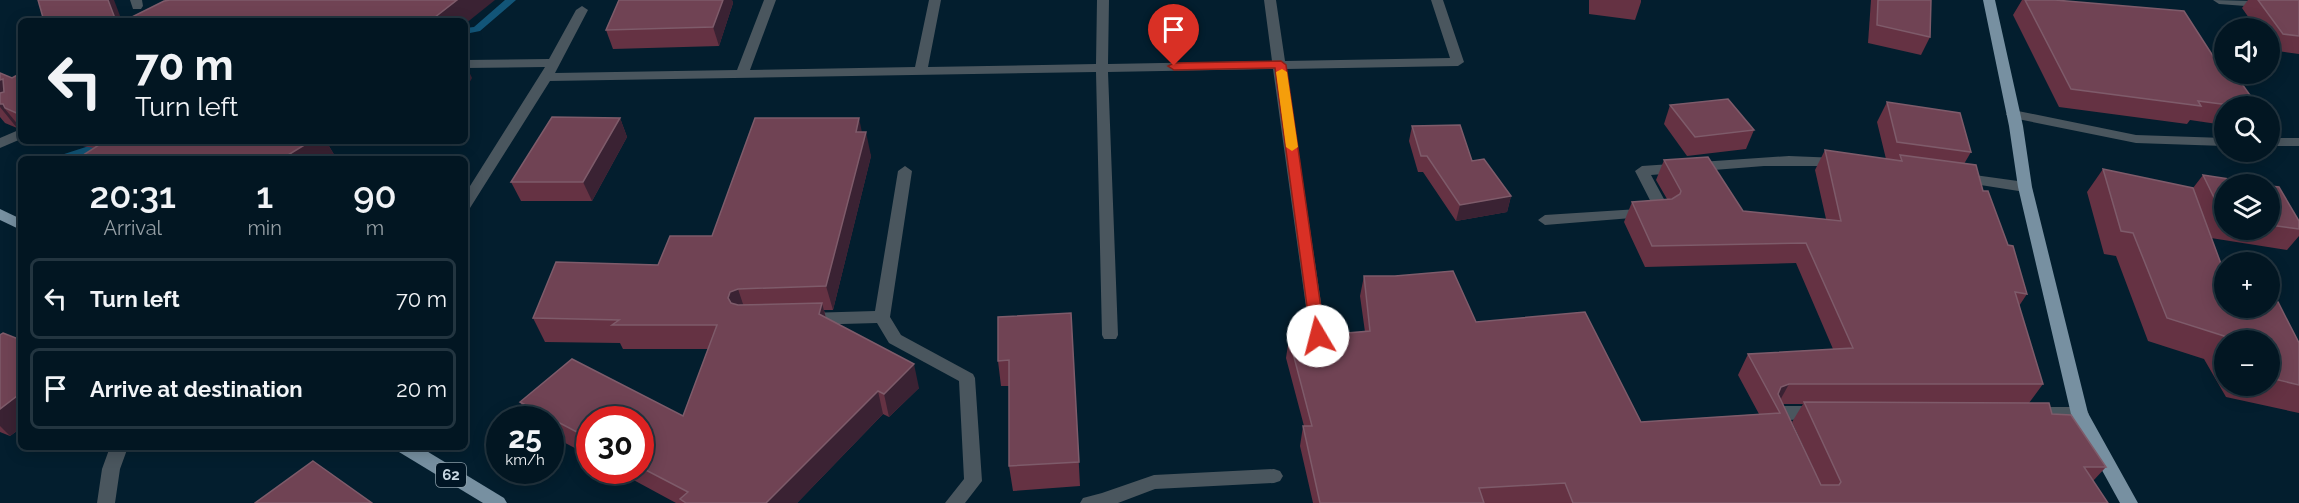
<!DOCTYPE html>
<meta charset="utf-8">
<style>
body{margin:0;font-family:Raleway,sans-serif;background:#0c1f2a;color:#f1f3f6;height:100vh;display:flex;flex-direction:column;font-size:22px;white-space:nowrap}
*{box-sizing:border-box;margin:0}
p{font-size:20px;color:#969fa5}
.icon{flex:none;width:33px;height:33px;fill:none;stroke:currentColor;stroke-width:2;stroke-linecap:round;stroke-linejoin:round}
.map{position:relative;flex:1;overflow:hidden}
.sheet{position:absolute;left:18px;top:156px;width:450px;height:294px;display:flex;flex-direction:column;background:#021622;border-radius:9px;box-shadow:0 3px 15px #0003,0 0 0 2px #233540}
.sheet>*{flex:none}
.top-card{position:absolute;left:18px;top:18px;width:450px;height:126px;border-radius:9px;box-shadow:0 3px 15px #0003,0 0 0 2px #233540;background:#021622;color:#f1f3f6;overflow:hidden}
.buttons{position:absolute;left:2214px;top:18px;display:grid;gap:12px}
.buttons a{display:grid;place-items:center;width:66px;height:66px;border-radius:50%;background:#021622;box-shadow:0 3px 15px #0003,0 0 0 2px #233540;font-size:30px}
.speed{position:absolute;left:486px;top:406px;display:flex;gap:12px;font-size:30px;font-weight:700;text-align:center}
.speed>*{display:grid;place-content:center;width:78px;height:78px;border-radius:50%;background:#021622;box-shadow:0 3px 15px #0003,0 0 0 2px #233540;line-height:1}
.speed small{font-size:15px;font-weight:400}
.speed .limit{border:9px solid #d22;background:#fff;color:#111}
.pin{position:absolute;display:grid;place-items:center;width:51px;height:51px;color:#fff;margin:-62px -26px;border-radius:50% 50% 50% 0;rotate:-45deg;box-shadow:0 0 6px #0007}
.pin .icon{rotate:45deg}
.me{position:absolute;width:66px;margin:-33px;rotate:352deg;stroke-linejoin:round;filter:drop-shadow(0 0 4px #0008)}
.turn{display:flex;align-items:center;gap:21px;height:126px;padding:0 18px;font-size:27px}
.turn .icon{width:78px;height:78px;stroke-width:2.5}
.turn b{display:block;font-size:42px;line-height:51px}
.eta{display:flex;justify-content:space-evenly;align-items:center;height:102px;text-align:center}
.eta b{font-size:36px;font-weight:600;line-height:42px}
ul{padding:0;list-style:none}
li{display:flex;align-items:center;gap:18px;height:81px;margin:0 12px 9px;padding:0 6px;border:3px solid #233540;border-radius:9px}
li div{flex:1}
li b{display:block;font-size:22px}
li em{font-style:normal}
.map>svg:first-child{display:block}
</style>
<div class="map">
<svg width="2299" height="503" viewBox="0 0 2299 503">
<rect width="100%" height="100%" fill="#031e2e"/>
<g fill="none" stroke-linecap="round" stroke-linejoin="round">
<g fill="#125578" fill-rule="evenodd">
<polygon points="505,0 516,0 480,31 465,34 465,28 474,27"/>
<path d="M109 142 114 145 113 147C94 152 76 159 56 159L58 156 92 145Z"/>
</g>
<g fill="#4a565e" fill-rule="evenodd">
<polygon points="130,0 142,0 143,6 141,9 133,9"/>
<polygon points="764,0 776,0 750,70 915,67 929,0 941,0 928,67 1096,64 1097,0 1109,0 1108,64 1272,61 1264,0 1276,0 1285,61 1450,58 1431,0 1443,0 1464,62 1458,66 1286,69 1326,336 1324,340 1312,340 1310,336 1273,69 1108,72 1118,335 1116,339 1104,339 1102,335 1096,72 550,81 470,208 465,210 465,194 545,67 465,68 465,60 549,59 576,10 582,6 588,10 555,73 737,70"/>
<polygon points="2213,0 2299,2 2299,10 2219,4"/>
<polygon points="2013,110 2136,135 2224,138 2224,146 2136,143 2008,117 2006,114"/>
<polygon points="21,129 21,139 0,148 0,138"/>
<rect x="2270" y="138" width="29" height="8"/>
<polygon points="1789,156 1838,158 1845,162 1838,166 1764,166 1651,175 1671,212 1669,215 1545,225 1538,220 1545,215 1654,208 1635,171 1642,166"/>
<polygon points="905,166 912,171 890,317 901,335 973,374 975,378 982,481 965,503 945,503 964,479 959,381 889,343 877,323 807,325 801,323 799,319 801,315 807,313 875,311 898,171"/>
<polygon points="1960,173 2025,182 2032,187 2025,192 1955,181 1953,178 1955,175"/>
<polygon points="1778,406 1817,406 1823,408 1826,413 1823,418 1789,420 1788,428 1782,430 1776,428 1769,413 1772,408"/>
<polygon points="2033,407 2080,407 2086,409 2089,414 2086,419 2080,421 2033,421 2027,419 2024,414 2027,409"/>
<polygon points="110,447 128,447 120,469 115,503 97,503 102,469"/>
<polygon points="1274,469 1280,471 1283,476 1280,481 1274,483 1155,489 1118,503 1080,503 1083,498 1102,493 1154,475"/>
</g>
<g fill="#7790a1" fill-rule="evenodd">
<polygon points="1983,0 1995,0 2023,126 2032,187 2088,413 2138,503 2120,503 2071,414 2018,187 2009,126"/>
<polygon points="0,209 21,219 21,230 0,220"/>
<polygon points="396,447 420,447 504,498 507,503 483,503 399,452"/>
</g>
</g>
<g fill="#653243" fill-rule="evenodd">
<polygon points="619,0 732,0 733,3 719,46 613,49 606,30"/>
<polygon points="1589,0 1641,0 1641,2 1635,20 1589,14"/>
<polygon points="1871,0 1931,0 1930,37 1921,55 1868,43"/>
<polygon points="2022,0 2055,0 2222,70 2257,105 2256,106 2224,106 2224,125 2190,120 2187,124 2059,107 2013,15"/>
<polygon points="2248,0 2299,0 2299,54 2271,50 2270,47 2270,28 2256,28 2242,8"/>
<polygon points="0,73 12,78 21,73 21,128 20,127 17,128 5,123 0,117"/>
<path d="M1887 102 1971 152 1964 164 1983 191 2027 294 2019 306 2043 384 2029 403 2052 414 2106 467 2093 481 2108 503H1313L1300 446 1303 426H1304L1286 358 1289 338 1365 332 1360 296 1364 276 1476 322 1641 422 1759 414 1738 375 1748 354 1833 349 1796 263 1645 267 1624 222 1632 202 1667 199 1656 180 1664 160 1743 211 1826 219 1815 170 1825 150 1886 159 1877 122ZM1783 404H1803L1792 422 1821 485Z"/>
<polygon points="1670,105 1754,130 1746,149 1687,156 1664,124"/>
<polygon points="620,118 627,137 592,201 521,201 511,182"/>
<polygon points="1412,126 1472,161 1511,196 1507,212 1456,221 1423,172 1418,172 1409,141"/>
<polygon points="862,132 871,156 833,310 824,310 826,318 919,388 889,417 883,414 797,503 676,503 617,471 640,471 640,420 590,420 590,456 550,435 550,420 530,420 520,402 683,416 708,349 623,349 620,343 545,342 533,318 658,265 712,236"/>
<polygon points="55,141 326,141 336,158 334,159 77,159 94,148"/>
<path d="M2103 169 2193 188 2203 175 2224 184V230H2270V186L2299 221V236L2287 250 2211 238 2224 308 2299 343V413L2226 397 2204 359 2148 341 2116 256 2104 254 2087 192ZM2224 340H2270V386H2224Z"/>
<polygon points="1071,313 1080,486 1013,491 1009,466 1009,386 1001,386 998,361"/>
<polygon points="0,335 21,340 21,428 10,436 0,432"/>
</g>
<g fill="#3a2233">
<polygon points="108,0 114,0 122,21 116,21"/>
<polygon points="457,0 495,0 465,24 465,21 430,21"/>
<polygon points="723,0 732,0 733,3 719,46 713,27"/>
<polygon points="465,63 472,78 465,90"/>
<polygon points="3,79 6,109 5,109 20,127 17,128 0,107 0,80"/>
<polygon points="620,118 627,137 592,201 583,182"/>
<polygon points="859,118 864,142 866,132 871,156 833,310 826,286"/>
<polygon points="311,141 326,141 336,158 334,159 290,159 288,155"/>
<polygon points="1511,196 1507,212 1456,221 1460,205"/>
<polygon points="738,289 746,313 738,316 728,298 730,292"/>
<polygon points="822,303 828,327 819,314"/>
<polygon points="914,364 919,388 889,417 884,394"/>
<polygon points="1789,384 1778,404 1774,400 1781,387"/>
<polygon points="878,391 883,414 797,503 766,503"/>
<polygon points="21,393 21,428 10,436 0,426 0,409"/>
</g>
<g fill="#704354" stroke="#7e5b6a" stroke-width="1.5">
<polygon points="38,0 108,0 116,21 44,21"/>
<polygon points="170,0 457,0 430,21 124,21 164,1"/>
<polygon points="619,0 723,0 713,27 606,30"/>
<polygon points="1878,0 1931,0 1930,37 1877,25"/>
<polygon points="2025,0 2055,0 2184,11 2222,70 2224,70 2224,74 2235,74 2257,105 2239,103 2238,106 2237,106 2198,101 2201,106 2071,89"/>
<polygon points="2258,0 2299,0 2299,36 2283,34"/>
<polygon points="0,73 12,78 21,73 21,115 5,108 3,104 0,104 0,93 4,92 3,79 0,80"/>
<polygon points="1728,99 1754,130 1695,137 1670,105"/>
<polygon points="1887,102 1960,113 1971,152 1897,142"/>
<polygon points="552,117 620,118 583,182 511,182"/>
<polygon points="755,118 859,118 856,132 866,132 826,286 738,289 730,292 728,298 731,303 738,305 822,303 819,314 914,364 884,394 878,391 766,503 686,503 680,499 688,492 640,467 640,420 590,420 590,439 520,402 572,359 683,416 717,325 612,325 619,320 533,318 556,262 658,265 670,236 712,236"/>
<polygon points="1460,125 1472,161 1484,159 1511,196 1460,205 1427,156 1421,156 1412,126"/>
<polygon points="105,141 311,141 288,155 296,159 141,159 138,158 137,159 77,159"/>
<polygon points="1825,150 1902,161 1900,155 1976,165 1983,191 1988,191 2008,245 2013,246 2027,294 2015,292 2043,384 1789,384 1781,387 1778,394 1821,485 1839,485 1841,482 1804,402 2049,403 2052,414 2071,415 2106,467 2084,467 2108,503 1573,503 1565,483 1479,488 1484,503 1320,503 1303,426 1312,426 1289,338 1370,331 1364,276 1395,276 1453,271 1476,322 1585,312 1641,422 1780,413 1748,354 1853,348 1806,243 1652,246 1632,202 1672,199 1680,194 1681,191 1664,160 1708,157 1743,211 1841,221"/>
<polygon points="2103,169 2193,188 2224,272 2224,308 2270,308 2270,300 2278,302 2299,343 2299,385 2270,378 2270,340 2227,340 2224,336 2167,318 2133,233 2121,231"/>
<polygon points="2203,175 2262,184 2224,184 2224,218"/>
<polygon points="2270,186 2279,187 2299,221 2299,229 2270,225"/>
<polygon points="1071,313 1079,462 1009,466 1009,360 998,361 998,317"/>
<polygon points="3,333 21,340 21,393 0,409 0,335"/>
<polygon points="313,461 372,503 255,503"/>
</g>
<polygon fill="#d93025" stroke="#8d1f18" stroke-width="1.5" points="1281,61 1286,65 1325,336 1323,340 1313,340 1311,336 1275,68 1174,70 1168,66 1174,63"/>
<polygon fill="#f59e0b" points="1282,69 1287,72 1298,147 1292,151 1286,147 1276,72"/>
<g text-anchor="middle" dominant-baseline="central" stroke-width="6" stroke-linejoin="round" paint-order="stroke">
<rect fill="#001524" stroke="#8c9ea9" stroke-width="1.5" x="436" y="463" width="30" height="24" rx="4.5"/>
<g font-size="15" font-weight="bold" fill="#c8d8e2">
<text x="451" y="475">62</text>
</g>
</g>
</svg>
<div class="buttons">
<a><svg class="icon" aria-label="sound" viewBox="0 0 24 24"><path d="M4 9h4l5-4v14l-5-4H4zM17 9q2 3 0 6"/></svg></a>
<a><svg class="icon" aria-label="search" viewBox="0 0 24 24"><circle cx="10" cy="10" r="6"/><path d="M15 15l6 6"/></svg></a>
<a><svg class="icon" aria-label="layers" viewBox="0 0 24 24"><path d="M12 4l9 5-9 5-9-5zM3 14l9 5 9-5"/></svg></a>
<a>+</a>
<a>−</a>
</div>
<div class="speed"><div>25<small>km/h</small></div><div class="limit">30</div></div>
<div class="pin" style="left:1174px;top:66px;background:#d93025"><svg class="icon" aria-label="arrive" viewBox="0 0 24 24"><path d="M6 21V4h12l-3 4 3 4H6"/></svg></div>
<svg class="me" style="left:1318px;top:336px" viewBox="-20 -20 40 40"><circle r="19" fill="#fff"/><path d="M0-13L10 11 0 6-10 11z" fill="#d93025"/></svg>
<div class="top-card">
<div class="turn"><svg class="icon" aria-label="left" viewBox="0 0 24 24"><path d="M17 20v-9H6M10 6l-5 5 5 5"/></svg><div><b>70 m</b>Turn left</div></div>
</div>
<section class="sheet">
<div class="eta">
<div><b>20:31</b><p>Arrival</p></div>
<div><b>1</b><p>min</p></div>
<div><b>90</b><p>m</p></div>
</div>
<ul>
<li><svg class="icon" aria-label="left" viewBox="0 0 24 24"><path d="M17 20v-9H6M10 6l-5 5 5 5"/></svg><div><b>Turn left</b></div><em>70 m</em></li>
<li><svg class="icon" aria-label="arrive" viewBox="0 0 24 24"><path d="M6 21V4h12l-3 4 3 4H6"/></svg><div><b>Arrive at destination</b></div><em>20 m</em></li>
</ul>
</section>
</div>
